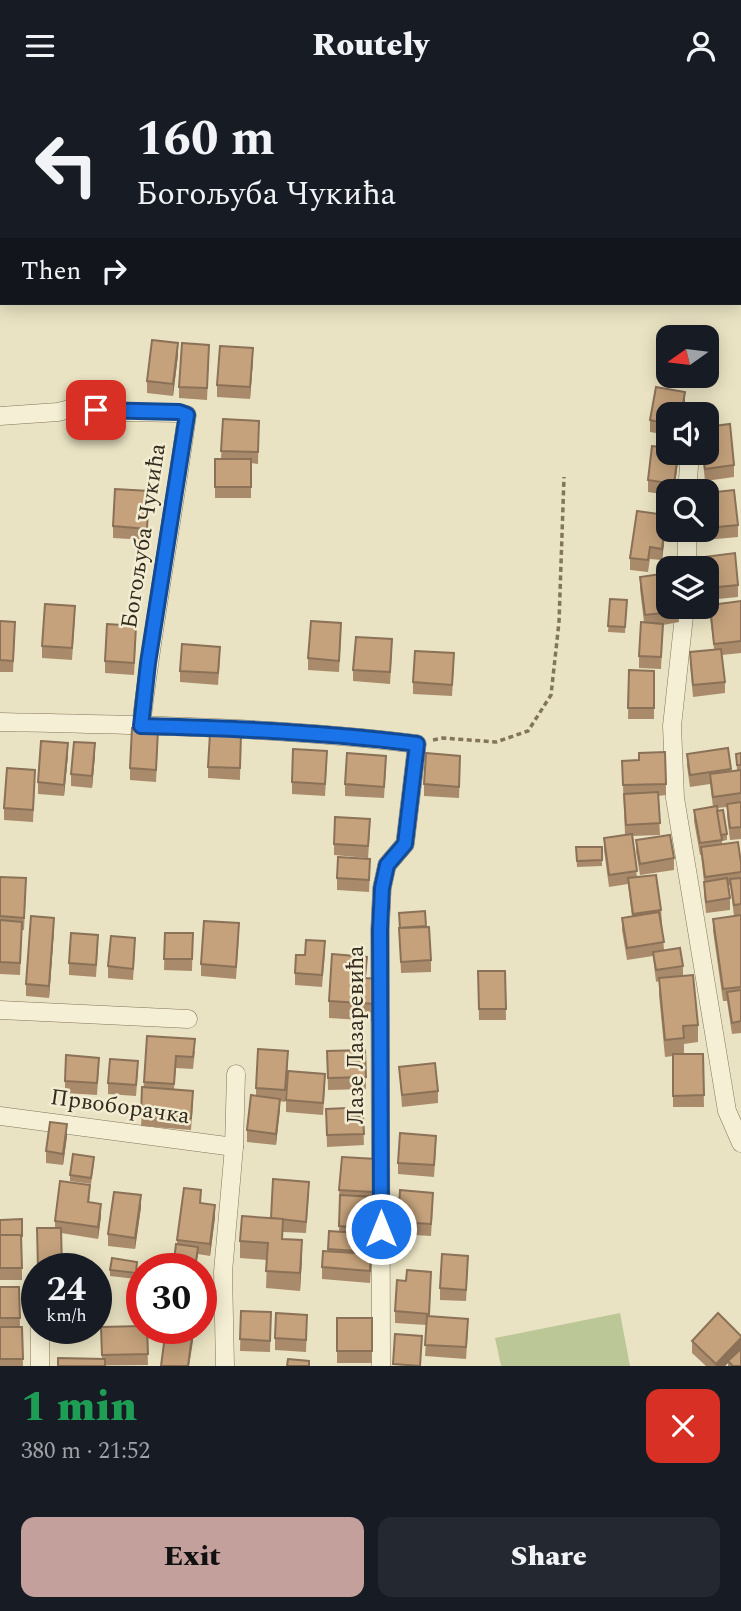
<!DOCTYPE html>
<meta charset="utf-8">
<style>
body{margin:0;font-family:Spectral,serif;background:#242831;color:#f1f3f6;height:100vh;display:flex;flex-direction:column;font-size:26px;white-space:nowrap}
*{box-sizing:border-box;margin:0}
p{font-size:23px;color:#9ea1a6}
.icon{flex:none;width:38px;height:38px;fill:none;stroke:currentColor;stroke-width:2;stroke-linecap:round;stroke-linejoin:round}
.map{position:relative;height:1275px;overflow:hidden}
.drawer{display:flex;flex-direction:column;background:#171b24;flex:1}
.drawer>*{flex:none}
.top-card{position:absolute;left:0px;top:0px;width:742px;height:214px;box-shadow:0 4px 18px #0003;background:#171b24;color:#f1f3f6;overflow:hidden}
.needle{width:46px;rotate:256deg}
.tools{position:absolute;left:656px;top:234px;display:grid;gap:14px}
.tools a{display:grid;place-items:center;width:63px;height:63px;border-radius:14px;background:#171b24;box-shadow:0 4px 18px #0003;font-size:35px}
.speed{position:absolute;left:21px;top:1162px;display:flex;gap:14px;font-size:35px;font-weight:700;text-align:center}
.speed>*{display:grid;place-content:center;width:91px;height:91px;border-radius:50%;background:#171b24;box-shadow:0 4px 18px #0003;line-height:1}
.speed small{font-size:18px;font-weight:400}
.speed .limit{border:10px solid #d22;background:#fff;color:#111}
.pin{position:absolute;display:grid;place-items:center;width:60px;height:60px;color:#fff;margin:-30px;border-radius:14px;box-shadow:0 4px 10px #0006}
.me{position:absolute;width:77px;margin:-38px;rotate:0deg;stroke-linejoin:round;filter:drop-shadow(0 0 5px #0008)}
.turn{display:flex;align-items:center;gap:24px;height:147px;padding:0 21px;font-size:32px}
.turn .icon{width:91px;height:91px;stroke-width:2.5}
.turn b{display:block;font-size:49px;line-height:60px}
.then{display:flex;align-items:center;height:66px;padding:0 21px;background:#0003;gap:14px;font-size:26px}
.round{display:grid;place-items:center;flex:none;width:74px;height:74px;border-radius:14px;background:#242831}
.headline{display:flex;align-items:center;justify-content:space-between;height:119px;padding:0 21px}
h1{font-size:42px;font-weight:800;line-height:52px;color:#1e9e55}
.action{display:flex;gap:14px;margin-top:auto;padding:14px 21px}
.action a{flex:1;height:80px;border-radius:14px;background:#c4a09d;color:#111;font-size:28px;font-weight:800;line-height:80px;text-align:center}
.action a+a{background:#242831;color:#f1f3f6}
header{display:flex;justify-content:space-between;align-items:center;height:91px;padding:0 21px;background:#171b24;font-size:32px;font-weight:800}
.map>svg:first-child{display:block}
</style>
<header><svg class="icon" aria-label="menu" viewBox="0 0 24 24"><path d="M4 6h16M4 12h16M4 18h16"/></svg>Routely<svg class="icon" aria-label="person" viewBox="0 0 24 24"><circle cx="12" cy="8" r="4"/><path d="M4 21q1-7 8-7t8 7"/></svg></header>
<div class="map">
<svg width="741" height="1275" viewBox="0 0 741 1275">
<rect width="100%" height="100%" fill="#eae3c3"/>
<polygon fill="#bcc798" points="620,1222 630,1275 501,1275 495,1247"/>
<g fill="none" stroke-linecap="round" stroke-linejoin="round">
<g stroke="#82755b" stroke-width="19">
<g id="minor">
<path d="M0 325 58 321 74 317 122 321 179 322 187 324C173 428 153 531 141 635"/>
<polyline points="687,401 690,362"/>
<polyline points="687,478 687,439"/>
<polyline points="685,516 672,635 675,707 727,1020 741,1052"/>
<path d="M0 631C139 634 279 636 417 653L405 753 387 774 382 797 380 838 381 1275"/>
<polyline points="0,919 188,928"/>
<polyline points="0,1025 234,1056"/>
<polyline points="40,1237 40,1275"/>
<polyline points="225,1275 223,1181 234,1056 236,983"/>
</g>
</g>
<polyline stroke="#82755b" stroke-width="3.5" stroke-dasharray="5 3.5" stroke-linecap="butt" points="433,649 443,647 496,651 528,640 551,604 559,531 564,386"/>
<use href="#minor" stroke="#f5efd5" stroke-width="18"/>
</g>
<g fill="#a98b6b">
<polygon points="178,264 173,305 147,302 147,290"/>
<polygon points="209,265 207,309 179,307 179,296"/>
<polygon points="253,269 250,308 217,306 217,294"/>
<polygon points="685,312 668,324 668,344 650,341 650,329"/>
<polygon points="223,328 259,330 258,373 251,372 251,407 215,407 215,368 221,368"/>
<polygon points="702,362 707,362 734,374 734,386 705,390"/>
<polygon points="678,370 674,401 668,401 668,404 648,401 648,389"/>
<polygon points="707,402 738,434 738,446 705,449 704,439 707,439"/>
<polygon points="149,412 147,449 113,447 113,435"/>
<polygon points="666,435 662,469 650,468 648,481 630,479 630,467"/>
<polygon points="696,467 738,494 738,506 707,509 707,478 696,478"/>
<polygon points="640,486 678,516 679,531 663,534 661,578 639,577 639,565 644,531 640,498"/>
<polygon points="610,508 627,509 625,542 608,541"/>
<polygon points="741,510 741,562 722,564 725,591 725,602 693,606 690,573 690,561 714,558 710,526 710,514"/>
<polygon points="75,526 72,569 42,567 42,555"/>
<polygon points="0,530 15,543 13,581 0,581"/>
<polygon points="341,544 339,581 308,579 308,567"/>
<polygon points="136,547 134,584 105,582 105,570"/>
<polygon points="392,560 390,593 353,590 353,579"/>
<polygon points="220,568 218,594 180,591 180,580"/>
<polygon points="454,574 452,605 413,603 413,591"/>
<polygon points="629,579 654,580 654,628 628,628"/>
<polygon points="241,643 240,689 208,687 208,676"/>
<polygon points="158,651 156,691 130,689 130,677"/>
<polygon points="728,657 731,680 737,679 736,663 741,662 741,748 730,749 727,725 727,716 717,717 727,743 727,749 722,750 722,753 741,772 741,942 732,943 727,910 723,910 713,840 713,828 734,825 730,794 729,795 730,807 730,819 706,822 704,802 704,791 701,764 700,764 694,730 694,719 713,716 710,693 690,696 687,675 687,663"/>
<polygon points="665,661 666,704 658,705 660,744 632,745 637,786 661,819 664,859 683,875 683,885 698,934 698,951 684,953 684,963 703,963 704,1016 673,1016 673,965 665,966 659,904 659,890 656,891 653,865 627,869 622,839 622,827 632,826 628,793 609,796 604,759 604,747 625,744 622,670 639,669"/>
<polygon points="68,664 64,705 38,703 38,691"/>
<polygon points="95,664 92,697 71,695 71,683"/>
<polygon points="327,672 325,705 292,703 292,691"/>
<polygon points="386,676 384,707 345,705 345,693"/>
<polygon points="460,676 459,707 424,705 424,693"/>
<polygon points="35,691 33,731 4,729 4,717"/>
<polygon points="370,740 368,767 334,764 334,753"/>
<polygon points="636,749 674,767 674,779 640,784 636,761"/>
<polygon points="576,756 602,756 602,775 577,776"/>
<polygon points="370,780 369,801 337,799 337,787"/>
<polygon points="0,786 26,799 24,839 22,839 20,884 0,883"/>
<polygon points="426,836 431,869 431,881 401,882 399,837"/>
<polygon points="54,839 49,907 26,905 26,893"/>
<polygon points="165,842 193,842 192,880 164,879"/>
<polygon points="239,844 236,888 201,885 201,873"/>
<polygon points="98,856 96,886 69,884 69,872"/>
<polygon points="135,859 133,889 108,887 108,875"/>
<polygon points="325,862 322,896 295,894 295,882 305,864"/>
<polygon points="478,880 505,880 506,929 479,929"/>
<polygon points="378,906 376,930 329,927 329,910"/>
<polygon points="147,945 195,960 193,978 176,977 174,998 193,1012 191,1039 141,1035"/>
<polygon points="365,959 366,998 328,999 327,960"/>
<polygon points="288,972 285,1011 280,1010 276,1054 247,1051 247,1039 256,1005 256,997"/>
<polygon points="399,976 438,1000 438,1012 402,1016"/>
<polygon points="99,978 97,1004 65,1002 65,990"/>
<polygon points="138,981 136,1005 108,1003 108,992"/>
<polygon points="325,995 323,1024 286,1021 286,1009"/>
<polygon points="326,1018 347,1025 363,1025 364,1054 327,1056"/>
<polygon points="67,1045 63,1074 46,1072 46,1060"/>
<polygon points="436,1057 434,1086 398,1083 398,1072"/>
<polygon points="94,1072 91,1093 70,1090 70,1084"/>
<polygon points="376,1080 374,1106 375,1118 370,1192 322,1188 322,1176 328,1160 329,1140 339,1141 340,1111 339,1099"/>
<polygon points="309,1102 306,1142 283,1141 283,1148 302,1166 300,1200 266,1197 267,1169 240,1167 240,1150"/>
<polygon points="90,1105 89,1111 101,1125 98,1148 61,1142 55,1137 55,1130"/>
<polygon points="201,1112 215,1126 210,1165 198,1163 198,1167 177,1153 177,1149"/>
<polygon points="433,1114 431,1145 398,1143 398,1131"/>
<polygon points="141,1116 135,1158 108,1155 108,1143"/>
<polygon points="22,1128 22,1189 0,1189 0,1129"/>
<polygon points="137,1177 136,1188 110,1185 110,1179"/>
<polygon points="468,1177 466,1210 440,1209 440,1197"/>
<polygon points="431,1193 429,1225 468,1240 466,1268 425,1265 427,1234 395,1232 395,1220"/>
<polygon points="0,1196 19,1196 20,1236 22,1236 23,1275 0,1275"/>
<polygon points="241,1220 271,1221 270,1261 240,1260"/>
<rect x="337" y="1227" width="35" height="45"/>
<polygon points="307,1235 306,1261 275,1259 275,1247"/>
<polygon points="101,1236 147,1237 148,1274 58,1275 102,1268"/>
<rect x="54" y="1237" width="30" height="1"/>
<polygon points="692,1250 741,1275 728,1275 728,1272 725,1275 706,1275 692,1262"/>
</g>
<g fill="#8a7157">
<polygon points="178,252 178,264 173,305 173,293"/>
<polygon points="253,257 253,269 250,308 250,296"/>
<polygon points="685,301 685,312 683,324 681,324"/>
<polygon points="678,362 678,370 674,401 674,393"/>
<polygon points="666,424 666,435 662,469 662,458"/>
<polygon points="68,652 68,664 64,705 64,694"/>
<polygon points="95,652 95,664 92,697 92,685"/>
<polygon points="54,827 54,839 49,907 49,895"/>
<polygon points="378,888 378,906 376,930 376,913"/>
<polygon points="280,1008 280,1019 276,1054 276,1043"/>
<polygon points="67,1033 67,1045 63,1074 63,1063"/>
<polygon points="141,1104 141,1116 135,1158 135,1147"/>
<polygon points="101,1113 101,1125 98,1148 98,1136"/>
<polygon points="215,1114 215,1126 210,1165 210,1153"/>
<polygon points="302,1149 302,1166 300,1200 300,1182"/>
<polygon points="193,1238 193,1250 189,1275 188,1275"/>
<polygon points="741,1247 741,1259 725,1275 716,1275 716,1273"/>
</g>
<g fill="#c5a27c" stroke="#8a7157" stroke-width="2">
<polygon points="152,249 178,252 173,293 147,290"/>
<polygon points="182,252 209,254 207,297 179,296"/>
<polygon points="220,255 253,257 250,296 217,294"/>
<polygon points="656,296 685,301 681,324 668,324 668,333 650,329"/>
<polygon points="223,328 259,330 258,361 221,360"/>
<polygon points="730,333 734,374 705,378 703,362 707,362 707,336"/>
<polygon points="652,355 668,357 668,362 678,362 674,393 648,389"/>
<rect x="215" y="368" width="36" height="28"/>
<polygon points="115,398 149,400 147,438 113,435"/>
<polygon points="734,399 738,434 707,437 707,402"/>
<polygon points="637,420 666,424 662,458 650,456 648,469 630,467"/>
<polygon points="735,462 738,494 707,497 707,478 697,478 696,467"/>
<polygon points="668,482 668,516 678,516 679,520 645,524 640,486"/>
<polygon points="610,508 627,509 625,536 608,535"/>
<polygon points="741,510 741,550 714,553 710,514"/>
<polygon points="45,513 75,515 72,557 42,555"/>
<polygon points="0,530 15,531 13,570 0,569"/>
<polygon points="311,530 341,532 339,570 308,567"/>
<polygon points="641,531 663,533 661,566 639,565"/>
<polygon points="107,533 136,535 134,572 105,570"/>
<polygon points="356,546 392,548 390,581 353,579"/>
<polygon points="182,553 220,556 218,582 180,580"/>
<polygon points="721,558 725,591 693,594 690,561"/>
<polygon points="415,560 454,562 452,594 413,591"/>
<polygon points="629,579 654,580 654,617 628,617"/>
<polygon points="132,637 158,639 156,679 130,677"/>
<polygon points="210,642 241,643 240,677 208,676"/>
<polygon points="41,650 68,652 64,694 38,691"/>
<polygon points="74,651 95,652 92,685 71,683"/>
<polygon points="728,657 731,678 690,684 687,663"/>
<polygon points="293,658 327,660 325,693 292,691"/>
<polygon points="665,661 666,693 623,694 622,670 639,669 639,662"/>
<polygon points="347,662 386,665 384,696 345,693"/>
<polygon points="426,662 460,665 459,696 424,693"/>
<polygon points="741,662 741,674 737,674 736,663"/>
<polygon points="7,677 35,679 33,719 4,717"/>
<polygon points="741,679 741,702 713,706 710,683"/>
<polygon points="658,701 660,732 626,734 624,703"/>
<polygon points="741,711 741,736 730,737 727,713"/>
<polygon points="717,715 722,749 700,752 694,719"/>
<polygon points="723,719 727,743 721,744 717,720"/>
<polygon points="335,726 370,728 368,755 334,753"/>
<polygon points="632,743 637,780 609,784 604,747"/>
<polygon points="670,744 674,767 640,773 636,749"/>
<polygon points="738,751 741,772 741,781 705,786 701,756"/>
<polygon points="576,756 602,756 602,769 577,770"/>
<polygon points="338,766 370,768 369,789 337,787"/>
<polygon points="656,784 661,819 633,823 628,787"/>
<polygon points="0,786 26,787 24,827 0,825"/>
<polygon points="727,787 730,807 706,811 704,791"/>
<polygon points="741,787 741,813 734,814 730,788"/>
<polygon points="425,820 426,835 400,837 399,822"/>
<polygon points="659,821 664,851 627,857 622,827"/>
<polygon points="741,824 741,896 723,898 713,828"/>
<polygon points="31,825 54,827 49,895 26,893"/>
<polygon points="0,829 22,831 20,872 0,871"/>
<polygon points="204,830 239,832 236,876 201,873"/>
<polygon points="429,836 431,869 401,871 399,837"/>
<polygon points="71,842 98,844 96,874 69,872"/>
<polygon points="165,842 193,842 192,868 164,868"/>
<polygon points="111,845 135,847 133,878 108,875"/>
<polygon points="306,849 325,850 322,884 295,882 296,864 305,864"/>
<polygon points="680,857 683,875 656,879 653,861"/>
<polygon points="332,863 367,866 365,887 378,888 376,913 329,910"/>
<polygon points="478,880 505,880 506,918 479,918"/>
<polygon points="693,884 698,934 683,935 684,947 665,949 659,887"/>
<polygon points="741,899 741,930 732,932 727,901"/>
<polygon points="147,945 195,948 193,966 176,965 174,993 144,991"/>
<polygon points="258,958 288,960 285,999 256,997"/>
<polygon points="365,959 366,986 328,987 327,960"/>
<polygon points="673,963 703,963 704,1004 673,1005"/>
<polygon points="66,964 99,967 97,992 65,990"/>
<polygon points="110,968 138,970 136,994 108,992"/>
<polygon points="435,972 438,1000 402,1004 399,976"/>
<polygon points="288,980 325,983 323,1012 286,1009"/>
<polygon points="142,996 193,1000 191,1027 141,1024"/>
<polygon points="251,1004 280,1008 276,1043 247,1039"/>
<polygon points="347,1017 347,1025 363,1025 364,1043 327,1044 326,1018"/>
<polygon points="50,1031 67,1033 63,1063 46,1060"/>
<polygon points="400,1042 436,1045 434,1074 398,1072"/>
<polygon points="73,1063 94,1066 91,1087 70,1084"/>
<polygon points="342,1066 376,1068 373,1101 339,1099"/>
<polygon points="273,1088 309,1091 306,1131 271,1127"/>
<polygon points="60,1090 90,1094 88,1111 101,1113 98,1136 55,1130"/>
<polygon points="184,1097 201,1099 200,1112 215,1114 210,1153 177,1149"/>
<polygon points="400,1099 433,1102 431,1133 398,1131"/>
<polygon points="114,1101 141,1104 135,1147 108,1143"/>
<polygon points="340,1104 375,1106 373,1138 339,1135"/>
<polygon points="242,1125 283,1128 282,1148 302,1149 300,1182 266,1180 268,1152 240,1150"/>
<polygon points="22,1128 22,1146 21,1144 0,1144 0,1129"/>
<polygon points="37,1137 61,1137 62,1178 38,1178"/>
<polygon points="329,1140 372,1143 371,1161 328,1158"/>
<polygon points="0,1144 21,1144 22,1177 0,1177"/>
<polygon points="176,1153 198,1156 195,1178 173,1178"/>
<polygon points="323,1160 371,1163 370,1180 322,1176"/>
<polygon points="442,1163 468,1165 466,1199 440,1197"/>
<polygon points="112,1167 137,1171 136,1182 110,1179"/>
<polygon points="407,1179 431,1181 429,1223 395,1220 397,1189 406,1190"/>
<polygon points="0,1196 19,1196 20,1227 0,1227"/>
<polygon points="241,1220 271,1221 270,1250 240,1248"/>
<polygon points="276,1222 307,1224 306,1249 275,1247"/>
<polygon points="718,1222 741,1245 741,1247 716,1273 692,1250"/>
<polygon points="427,1225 468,1228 466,1256 425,1254"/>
<rect x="337" y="1227" width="35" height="33"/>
<polygon points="142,1235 142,1237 147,1237 148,1263 102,1264 101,1236"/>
<polygon points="0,1236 22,1236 23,1268 0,1268"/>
<polygon points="166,1237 193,1238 188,1275 161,1275"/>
<polygon points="395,1243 422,1245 420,1275 393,1273"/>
<polygon points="741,1258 741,1275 733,1275 728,1270"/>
<polygon points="58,1267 105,1268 105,1275 58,1275"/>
<polygon points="288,1268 309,1270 309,1275 287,1275"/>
</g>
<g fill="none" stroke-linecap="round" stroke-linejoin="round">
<g stroke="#114b97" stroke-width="18">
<path id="route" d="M96 319 179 321 187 324 148 572 141 635C234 637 325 641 417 653L405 753 387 774 382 797 380 838 381 1138"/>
</g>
<use href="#route" stroke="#1a73e8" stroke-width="12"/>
</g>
<g text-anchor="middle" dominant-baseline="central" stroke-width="5" stroke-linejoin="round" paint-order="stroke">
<g font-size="23" fill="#342b1e" stroke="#f2ecd2">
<text transform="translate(144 445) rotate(-81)">Богољуба Чукића</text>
<text transform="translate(356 944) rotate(-90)">Лазе Лазаревића</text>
<text transform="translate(120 1016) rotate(8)">Првоборачка</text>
</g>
</g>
</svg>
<div class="tools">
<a><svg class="needle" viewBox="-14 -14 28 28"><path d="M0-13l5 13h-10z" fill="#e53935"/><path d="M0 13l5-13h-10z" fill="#9ea1a6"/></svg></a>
<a><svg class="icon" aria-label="sound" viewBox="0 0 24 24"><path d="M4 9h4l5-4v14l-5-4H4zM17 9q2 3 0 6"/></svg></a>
<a><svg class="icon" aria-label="search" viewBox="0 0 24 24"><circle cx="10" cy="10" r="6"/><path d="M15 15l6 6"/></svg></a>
<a><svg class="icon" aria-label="layers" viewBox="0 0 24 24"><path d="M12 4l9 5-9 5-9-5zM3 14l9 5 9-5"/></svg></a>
</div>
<div class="speed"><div>24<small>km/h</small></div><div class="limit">30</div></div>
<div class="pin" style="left:96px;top:319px;background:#d93025"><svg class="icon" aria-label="arrive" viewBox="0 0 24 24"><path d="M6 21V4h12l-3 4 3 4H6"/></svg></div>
<svg class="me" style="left:381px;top:1138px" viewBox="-20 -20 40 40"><circle r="17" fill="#1a73e8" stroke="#fff" stroke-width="3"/><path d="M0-11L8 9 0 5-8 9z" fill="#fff"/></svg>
<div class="top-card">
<div class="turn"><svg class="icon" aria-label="left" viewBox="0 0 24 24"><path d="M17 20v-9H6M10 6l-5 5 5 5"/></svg><div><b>160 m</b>Богољуба Чукића</div></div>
<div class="then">Then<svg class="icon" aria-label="right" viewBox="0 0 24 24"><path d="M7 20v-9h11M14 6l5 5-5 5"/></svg></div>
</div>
</div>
<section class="drawer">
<div class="headline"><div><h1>1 min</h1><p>380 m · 21:52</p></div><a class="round" style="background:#d93025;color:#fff"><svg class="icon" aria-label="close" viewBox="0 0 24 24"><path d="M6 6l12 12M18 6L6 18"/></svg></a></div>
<div class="action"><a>Exit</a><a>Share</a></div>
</section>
